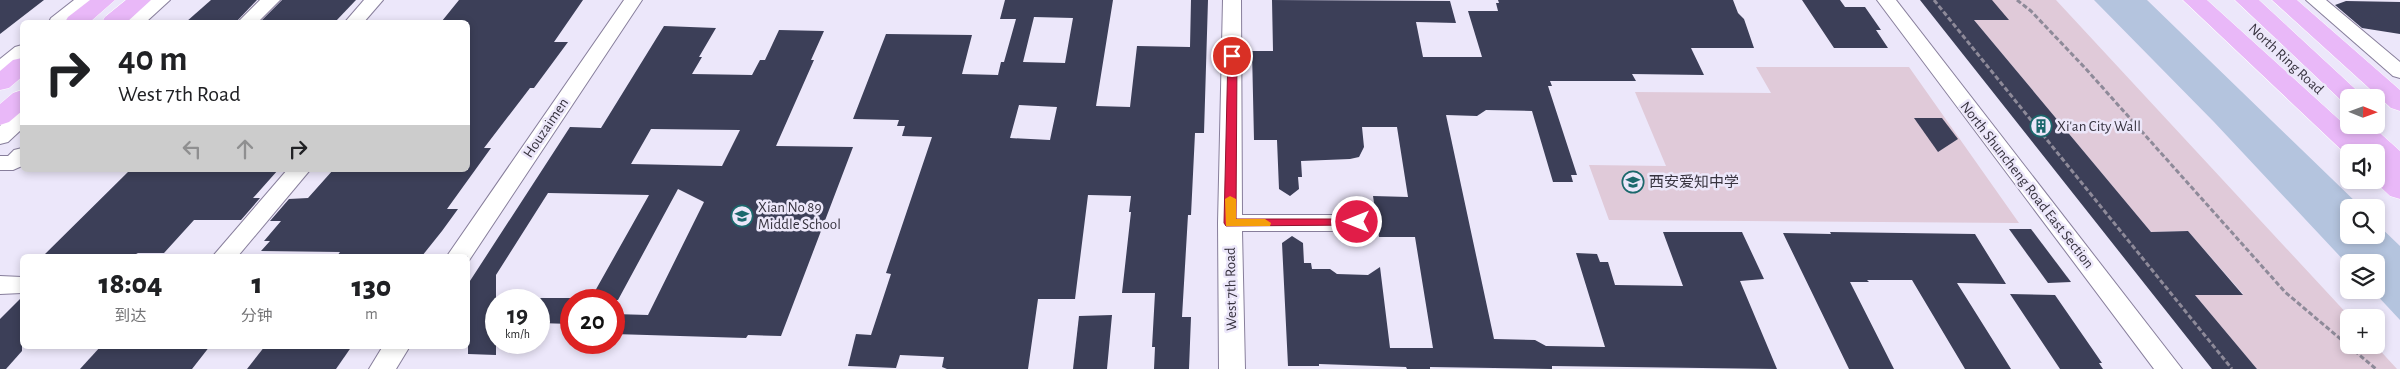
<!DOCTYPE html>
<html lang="zh">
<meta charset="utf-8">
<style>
body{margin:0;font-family:"Alegreya Sans","Noto Sans SC",sans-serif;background:#f2f2f2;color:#202124;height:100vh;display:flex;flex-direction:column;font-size:19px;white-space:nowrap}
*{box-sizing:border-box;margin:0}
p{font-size:16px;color:#757577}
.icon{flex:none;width:28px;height:28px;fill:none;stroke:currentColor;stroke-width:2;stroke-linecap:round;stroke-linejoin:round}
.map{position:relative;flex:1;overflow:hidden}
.details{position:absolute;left:20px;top:254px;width:450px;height:95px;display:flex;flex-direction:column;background:#fff;border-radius:8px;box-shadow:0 2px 8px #0003}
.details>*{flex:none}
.banner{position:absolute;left:20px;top:20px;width:450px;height:152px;border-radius:8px;box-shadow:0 2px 8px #0003;background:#fff;color:#202124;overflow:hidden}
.needle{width:32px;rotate:91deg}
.controls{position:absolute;left:2340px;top:89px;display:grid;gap:10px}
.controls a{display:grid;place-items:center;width:45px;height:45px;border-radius:8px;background:#fff;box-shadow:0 2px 8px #0003;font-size:25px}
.speed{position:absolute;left:485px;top:289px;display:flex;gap:10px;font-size:25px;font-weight:700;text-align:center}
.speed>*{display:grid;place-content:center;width:65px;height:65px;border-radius:50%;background:#fff;box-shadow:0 2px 8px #0003;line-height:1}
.speed small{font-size:12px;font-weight:400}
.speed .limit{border:8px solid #d22;background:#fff;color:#111}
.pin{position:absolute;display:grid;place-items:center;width:42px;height:42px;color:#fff;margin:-21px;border:2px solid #fff;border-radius:50%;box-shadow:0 1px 5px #0007}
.me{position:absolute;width:55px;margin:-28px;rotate:270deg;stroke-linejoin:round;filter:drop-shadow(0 0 4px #0008)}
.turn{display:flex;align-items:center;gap:18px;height:105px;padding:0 15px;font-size:22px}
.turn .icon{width:65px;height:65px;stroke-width:2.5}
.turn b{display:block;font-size:35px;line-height:42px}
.lanes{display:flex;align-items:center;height:48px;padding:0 15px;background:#0003;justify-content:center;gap:25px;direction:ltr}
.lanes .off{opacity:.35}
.eta{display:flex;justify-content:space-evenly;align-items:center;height:85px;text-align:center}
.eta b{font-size:30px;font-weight:800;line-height:35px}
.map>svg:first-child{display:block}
</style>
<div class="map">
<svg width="2400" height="369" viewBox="0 0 2400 369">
<rect width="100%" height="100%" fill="#ece7fa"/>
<g fill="#e0cad9">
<polygon points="1992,0 2056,0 2350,317 2349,345 2375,345 2397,369 2257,369 2195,295 2243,294 2188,231 2151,232 1974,20"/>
<polygon points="1756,67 1909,67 2019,223 1609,220 1589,165 1666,166 1635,92 1771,93"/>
</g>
<polygon fill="#b4c4de" points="2094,0 2147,0 2361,207 2349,208 2349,235 2376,235 2376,223 2400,246 2400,320 2372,290 2376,290 2376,262 2349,262 2349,266 2214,122"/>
<g fill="#3c3f58" fill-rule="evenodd">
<polygon points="0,0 44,0 0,34"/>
<polygon points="211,0 257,0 236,22 186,22"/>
<polygon points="282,0 356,0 335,22 260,22"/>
<polygon points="459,0 583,0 554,42 568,42 534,88 530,88 484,148 491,148 447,209 458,209 442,231 422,256 337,256 340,252 261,251 270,241 264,241 281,221 270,221 289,199 308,198 333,170 468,170 468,22 442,21"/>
<path d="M1005 0H1113L1096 106 1130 107 1137 46 1190 47 1191 0H1208L1204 133H1195L1191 215H1188L1182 317H1191L1189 369H1154L1155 347H1152L1155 293H1122L1131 212H1129L1131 196 1088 195 1075 299H1038L1028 369H947L942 367 944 357 900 355 896 368 848 366 856 334 871 335 891 274 886 273 932 137 902 136 905 126H897L899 120 853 119 886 34 972 35 962 74 998 75 1001 62H1004L1016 19H1000ZM1034 17 1073 18 1065 63 1023 62ZM1019 105 1057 107 1050 140 1010 138Z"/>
<polygon points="1272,0 1450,1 1456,23 1416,22 1423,57 1482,57 1468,11 1498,11 1496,3 1499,3 1498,0 1733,0 1738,13 1744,19 1754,48 1691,48 1704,75 1632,74 1636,81 1550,81 1552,86 1548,86 1577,175 1571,175 1573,182 1553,182 1532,111 1486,110 1477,116 1446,115 1494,339 1535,340 1546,346 1605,347 1576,253 1597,254 1600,262 1608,262 1615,285 1683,286 1663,232 1742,232 1764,279 1740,281 1777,369 1552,366 1552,369 1430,367 1430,369 1407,369 1406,367 1319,364 1319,366 1288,366 1282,243 1292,236 1303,243 1304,263 1311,263 1312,269 1330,269 1337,274 1368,275 1380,267 1390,348 1433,348 1415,237 1379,237 1373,196 1408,197 1397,127 1362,127 1364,147 1359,157 1350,159 1301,161 1302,177 1298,177 1299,189 1290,196 1279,189 1277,140 1254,140 1252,51 1273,51"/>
<polygon points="1802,0 1840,0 1845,7 1865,7 1881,30 1876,30 1888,48 1834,48"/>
<polygon points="1920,0 1992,0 2009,20 1974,20 2151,232 2188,231 2243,295 2195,295 2257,369 2212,369"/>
<polygon points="2346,1 2400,2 2400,34 2362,28 2335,5"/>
<path d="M664 26 716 28 699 57H702L692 74 752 75 760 60H765L779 30 824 31 811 60H814L776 146 853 147 781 336 748 335 746 338 614 334V314L648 315 704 202 678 189 618 300H590L649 195 548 193 496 275V355L468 354V284L570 127 601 128ZM651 129 740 130 722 166 631 164Z"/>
<polygon points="1914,118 1942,118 1958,139 1938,152"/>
<polygon points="130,170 278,170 253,198 260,198 241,220 194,220 164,253 138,253 132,256 43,256"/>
<polygon points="2009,229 2031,229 2071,282 2048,283"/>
<polygon points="1830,232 1975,234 2006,284 1957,283 2011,369 1965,369 1912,280 1867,280 1869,282 1850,282 1894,369 1849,369 1783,233 1831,234"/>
<polygon points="2010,294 2055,295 2102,363 2099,363 2103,369 2060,369"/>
<polygon points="22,297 22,351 6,369 0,369 0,319"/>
<polygon points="539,298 571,298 571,324 539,323"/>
<polygon points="1112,315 1107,369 1073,369 1079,316"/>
<polygon points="101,346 210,346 192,369 80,369"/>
<polygon points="265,346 352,346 336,369 247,369"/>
</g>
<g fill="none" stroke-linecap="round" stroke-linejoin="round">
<g stroke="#877e9b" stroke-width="2">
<g id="minor">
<polygon points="74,0 95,0 69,22 49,22 51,18"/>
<polygon points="150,0 170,0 146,22 126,22"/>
<polygon points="260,0 280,0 258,22 238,22"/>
<polygon points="364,0 383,0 364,22 345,22"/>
<polygon points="624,0 642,0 468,262 468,256 447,256"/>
<polygon points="1223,0 1241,0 1242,215 1357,215 1365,218 1369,223 1365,228 1357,231 1242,231 1245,369 1219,369 1218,223"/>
<polygon points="1877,0 1896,0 2182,369 2154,369"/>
<polygon points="2306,0 2326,0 2400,62 2400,78 2393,76"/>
<polygon points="22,45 22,61 7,73 0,75 0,59 15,47"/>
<polygon points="22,112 22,129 8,142 0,144 0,126 15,113"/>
<polygon points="22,148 22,166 13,170 0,170 0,156 8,156 14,150"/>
<polygon points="287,170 310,170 238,256 213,256"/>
<polygon points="0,276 22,277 22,293 0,294"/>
<polygon points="383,346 410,346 396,369 369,369"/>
</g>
</g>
<g stroke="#fff" stroke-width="1">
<g id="major">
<polygon points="90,0 115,0 90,22 65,22 68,17"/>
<polygon points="126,0 151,0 127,22 102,22 105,17"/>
<polygon points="2183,0 2207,0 2344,124 2349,119 2349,125 2371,125 2400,151 2400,199 2390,196 2373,180 2376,180 2376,152 2349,152 2349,157"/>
<polygon points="2235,0 2259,0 2365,98 2349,98 2349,105 2344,103"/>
<polygon points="2272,0 2297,0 2400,90 2400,111 2391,108"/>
<polygon points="22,58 22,77 9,88 0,90 0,71 13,60"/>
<polygon points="22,90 22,111 9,122 0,125 0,104 13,93"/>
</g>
</g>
<g stroke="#8e8a99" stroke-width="3" stroke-dasharray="5 2.5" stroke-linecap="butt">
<polyline points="1934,0 2232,369"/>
<polyline points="2017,0 2031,11 2086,69 2285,292 2376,369"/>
</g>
<use href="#minor" fill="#fff" fill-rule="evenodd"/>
<use href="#major" fill="#e9b8f8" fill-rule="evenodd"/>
</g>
<polygon fill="#e11d48" stroke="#92132f" points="1228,53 1232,53 1237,56 1236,219 1357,219 1361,220 1363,222 1361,225 1226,226 1224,223"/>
<polygon fill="#f59e0b" points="1230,196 1236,199 1236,219 1265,219 1271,223 1270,226 1226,226 1225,199"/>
<defs>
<g id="building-ring" transform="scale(1.125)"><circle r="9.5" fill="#ece7fa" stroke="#1b686c" stroke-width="1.5"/><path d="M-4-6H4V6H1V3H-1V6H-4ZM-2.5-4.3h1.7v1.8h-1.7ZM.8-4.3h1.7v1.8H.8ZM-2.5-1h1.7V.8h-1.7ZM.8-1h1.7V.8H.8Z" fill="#1b686c"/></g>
<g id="school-ring" transform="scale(1.125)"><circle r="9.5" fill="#ece7fa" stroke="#1b686c" stroke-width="1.5"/><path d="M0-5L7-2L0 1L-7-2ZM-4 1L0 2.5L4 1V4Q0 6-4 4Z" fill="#1b686c"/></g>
</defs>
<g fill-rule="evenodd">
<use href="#building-ring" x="2041" y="126"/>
<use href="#school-ring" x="1633" y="182"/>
<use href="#school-ring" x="742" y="216"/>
</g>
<g text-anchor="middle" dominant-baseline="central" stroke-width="5" stroke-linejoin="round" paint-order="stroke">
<g font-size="15" fill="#37333f" stroke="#ece7fa">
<text transform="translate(2286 59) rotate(43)">North Ring Road</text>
<text transform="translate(546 128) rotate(-56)">Houzaimen</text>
<text transform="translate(2027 185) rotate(52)">North Shuncheng Road East Section</text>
<text transform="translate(1231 289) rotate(-91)">West 7th Road</text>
</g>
<g font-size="15" fill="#37333f" stroke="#ece7fa" text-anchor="start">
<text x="2057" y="126">Xi'an City Wall</text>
<text x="1649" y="182">西安爱知中学</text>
<text x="758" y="207">Xian No 89<tspan x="758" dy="17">Middle School</tspan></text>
</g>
</g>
</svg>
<div class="controls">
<a><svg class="needle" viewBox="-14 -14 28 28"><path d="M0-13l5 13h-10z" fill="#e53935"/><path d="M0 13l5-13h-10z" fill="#757577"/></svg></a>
<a><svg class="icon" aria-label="sound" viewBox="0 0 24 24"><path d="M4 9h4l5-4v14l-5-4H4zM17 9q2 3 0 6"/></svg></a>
<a><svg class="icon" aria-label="search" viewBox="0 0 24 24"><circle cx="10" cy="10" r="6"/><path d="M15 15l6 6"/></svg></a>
<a><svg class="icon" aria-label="layers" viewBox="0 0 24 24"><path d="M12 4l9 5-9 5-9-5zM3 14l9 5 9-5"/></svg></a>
<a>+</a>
</div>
<div class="speed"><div>19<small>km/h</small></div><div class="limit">20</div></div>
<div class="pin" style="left:1232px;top:56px;background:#d93025"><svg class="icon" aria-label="arrive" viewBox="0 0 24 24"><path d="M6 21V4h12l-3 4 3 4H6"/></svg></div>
<svg class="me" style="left:1357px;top:222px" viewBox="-20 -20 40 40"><circle r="17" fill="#e11d48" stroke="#fff" stroke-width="3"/><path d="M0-11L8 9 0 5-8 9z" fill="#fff"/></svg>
<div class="banner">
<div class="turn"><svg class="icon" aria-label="right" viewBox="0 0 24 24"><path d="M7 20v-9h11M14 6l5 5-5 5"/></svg><div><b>40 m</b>West 7th Road</div></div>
<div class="lanes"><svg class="icon off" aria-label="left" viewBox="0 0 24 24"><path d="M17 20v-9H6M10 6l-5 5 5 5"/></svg><svg class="icon off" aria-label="ahead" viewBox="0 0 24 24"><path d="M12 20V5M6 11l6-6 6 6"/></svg><svg class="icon" aria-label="right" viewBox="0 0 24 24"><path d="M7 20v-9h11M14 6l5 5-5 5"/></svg></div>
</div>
<section class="details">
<div class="eta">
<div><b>18:04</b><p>到达</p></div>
<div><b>1</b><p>分钟</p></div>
<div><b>130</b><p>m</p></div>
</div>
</section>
</div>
